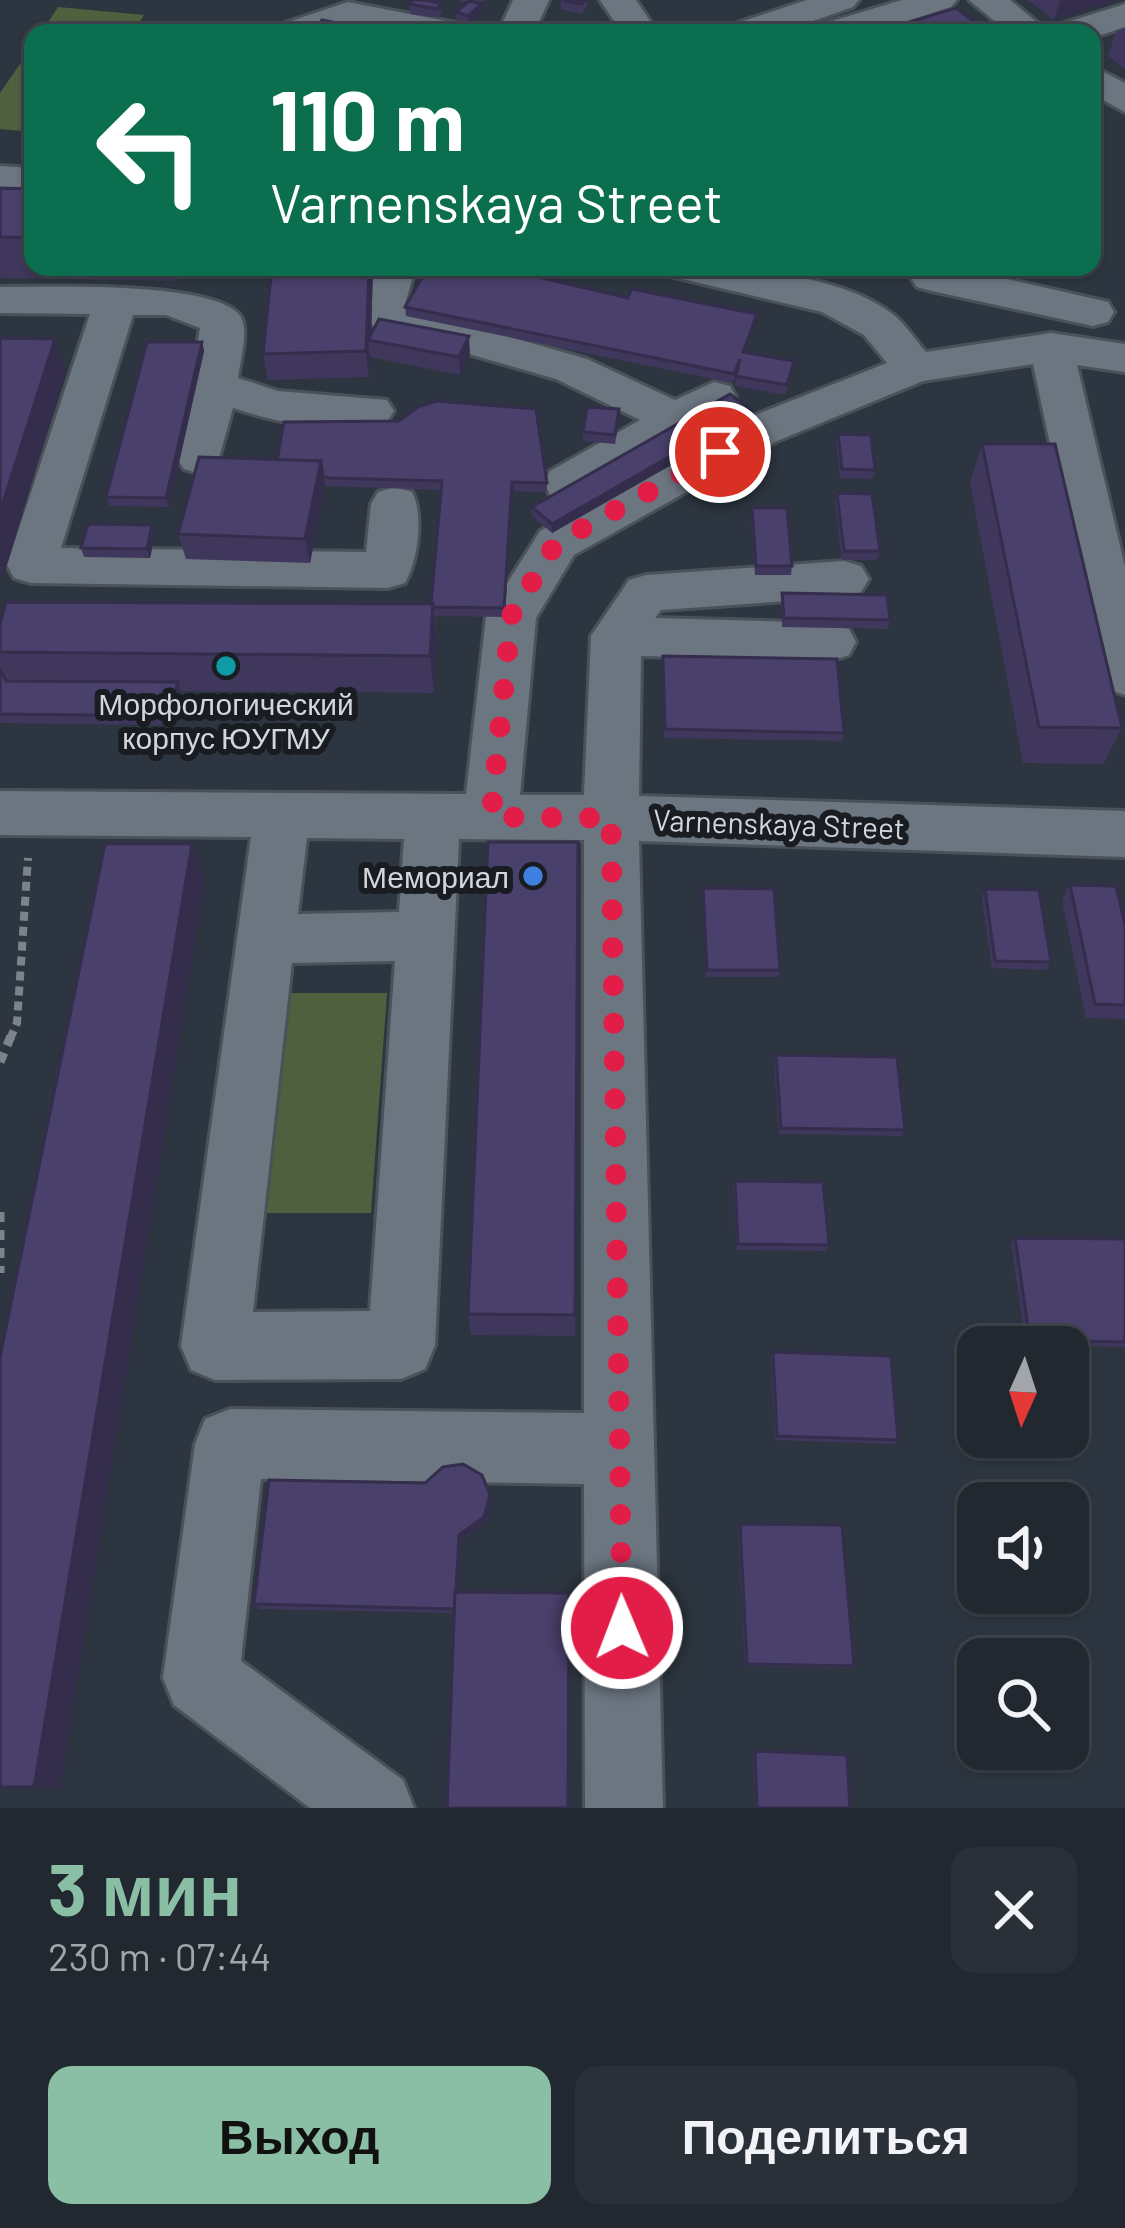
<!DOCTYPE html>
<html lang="ru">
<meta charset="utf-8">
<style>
body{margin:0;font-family:Barlow,sans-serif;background:#2a3038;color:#f1f3f6;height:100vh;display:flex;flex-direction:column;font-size:45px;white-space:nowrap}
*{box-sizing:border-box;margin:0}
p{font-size:39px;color:#a2a6ab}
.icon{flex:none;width:66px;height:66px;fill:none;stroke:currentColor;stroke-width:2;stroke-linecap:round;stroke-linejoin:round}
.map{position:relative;height:1808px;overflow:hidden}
.sheet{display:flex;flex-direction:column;background:#222830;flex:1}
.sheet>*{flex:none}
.top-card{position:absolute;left:24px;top:24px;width:1077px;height:252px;border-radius:24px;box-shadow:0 3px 9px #0004,0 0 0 3px #3f444c;background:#0b6e4f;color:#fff;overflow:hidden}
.needle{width:78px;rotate:183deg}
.tools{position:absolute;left:957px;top:1326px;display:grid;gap:24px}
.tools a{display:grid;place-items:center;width:132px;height:132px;border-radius:24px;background:#222830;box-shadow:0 3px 9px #0004,0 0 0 3px #3f444c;font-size:60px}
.pin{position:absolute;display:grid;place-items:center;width:102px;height:102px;color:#fff;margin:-51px;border:6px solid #fff;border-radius:50%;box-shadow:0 3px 12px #0007}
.me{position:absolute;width:132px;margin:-66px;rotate:359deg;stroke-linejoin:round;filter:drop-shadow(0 0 9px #0008)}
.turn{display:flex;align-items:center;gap:42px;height:252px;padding:0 48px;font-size:54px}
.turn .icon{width:156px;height:156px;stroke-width:2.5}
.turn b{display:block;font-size:84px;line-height:102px}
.round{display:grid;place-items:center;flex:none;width:126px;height:126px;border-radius:24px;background:#2a3038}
.overview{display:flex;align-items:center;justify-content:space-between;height:204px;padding:0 48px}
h1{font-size:72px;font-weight:700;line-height:90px;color:#8abfa5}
.action{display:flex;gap:24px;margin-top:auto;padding:24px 48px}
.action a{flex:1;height:138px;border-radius:24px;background:#8abfa5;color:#111;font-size:48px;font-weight:700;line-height:138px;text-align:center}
.action a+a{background:#2a3038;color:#f1f3f6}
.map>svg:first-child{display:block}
</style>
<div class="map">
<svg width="1125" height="1808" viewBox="0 0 1125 1808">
<rect width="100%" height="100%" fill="#2d3640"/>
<g fill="#4e603e">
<polygon points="58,7 144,15 133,33 41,33"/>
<polygon points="33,45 33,132 0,129 0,93"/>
<polygon points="283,993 387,993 371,1213 258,1213"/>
</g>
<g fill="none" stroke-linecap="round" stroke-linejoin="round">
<g stroke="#4a5259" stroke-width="6">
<g id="minor">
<polygon points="513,0 549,0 534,33 498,33"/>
<polygon points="600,0 636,0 658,33 622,33"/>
<polygon points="807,0 859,0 853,7 779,33 726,33 731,25"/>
<polygon points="902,0 957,0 951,7 869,33 814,33 819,25"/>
<polygon points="969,0 1010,0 1050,33 1009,33"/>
<polygon points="348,2 466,25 471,33 397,33 351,24 326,33 274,33 279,25"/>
<polygon points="1125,4 1125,27 1092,38 1092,33 1053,33 1058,25"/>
<polygon points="1092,66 1125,83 1125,112 1092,94"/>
<polygon points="0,166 33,168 33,192 0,190"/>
<polygon points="374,267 416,267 404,307 587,359 675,400 714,382 730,386 736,397 730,408 584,495 567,499 550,495 544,483 550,471 640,420 556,379 374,327 360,307"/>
<path d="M664 267C732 267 840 271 895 316 906 325 916 341 926 352L1051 333 1125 344V372L1077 365 1125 567V695L1107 689 1099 675 1033 364 923 381 777 441 574 555 536 618 520 795H584L591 636 629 580 646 575 844 561 861 566 869 579 861 592 844 597 661 610 655 618 831 623 849 629 856 642 849 655 831 661 641 656 639 796 1125 811V857L639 841 663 1808H585L584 1484 261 1479 241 1661 403 1780 414 1808H310L174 1705 163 1678 195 1444 205 1419 230 1409 584 1413V840L459 839 435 1345 425 1369 401 1379 215 1380 191 1370 181 1346 251 837 0 835V791L466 794 486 617 540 531 745 419 887 363 864 335 822 312 670 276ZM307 838 404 839 399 912 298 914ZM395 961 370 1311 253 1312 292 963Z"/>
<polygon points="913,267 955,267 1108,302 1114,312 1108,322 1093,326 932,291 917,287 911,278"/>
<path d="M0 287C38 287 234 279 243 322 247 338 240 362 238 378L278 391 387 400 394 411 387 422C340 435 278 423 233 408L216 469 200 474 184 469 177 458 200 328 166 315H133L61 548 366 552 371 504 378 492 395 487 412 492C424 514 418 561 405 583L388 588 31 583 14 578 7 565 90 314 0 313Z"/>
</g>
</g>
<polyline stroke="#7b838b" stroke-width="8" stroke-dasharray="9 6" stroke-linecap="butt" points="10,1039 17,1023 28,858"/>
<g stroke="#7b838b" stroke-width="9" stroke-dasharray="10 8" stroke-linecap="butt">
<polyline points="0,1062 11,1036"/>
<polyline points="0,1212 0,1273"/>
</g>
<use href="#minor" fill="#6c7681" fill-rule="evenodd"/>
</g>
<g fill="#40375d">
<polygon points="423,0 442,12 438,18 410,14 409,4"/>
<polygon points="459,0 486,0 486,1 473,2 481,4 481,13 468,25 457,22 456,12 468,2 459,2"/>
<polygon points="561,0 587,0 587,6 582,14 561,9"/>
<polygon points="1028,0 1118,0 1054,20"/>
<polygon points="1125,28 1125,69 1108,56 1116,31"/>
<polygon points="0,188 33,189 33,267 182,267 178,281 0,278"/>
<polygon points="373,267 371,334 470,354 460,375 370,357 369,377 268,380 263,354"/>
<polygon points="628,298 756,324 745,352 792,370 785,395 735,386 737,372 733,383 406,316 405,307"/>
<polygon points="202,342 204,351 169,507 110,506 106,497"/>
<polygon points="619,419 615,444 583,441 583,432"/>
<polygon points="750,420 552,533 532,516 532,507"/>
<polygon points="838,434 875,470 873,479 840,478 836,443"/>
<polygon points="982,444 1122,728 1103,764 1023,763 970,483"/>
<polygon points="199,457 547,483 547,492 512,491 505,617 435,616 437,643 434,693 181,691 173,725 0,723 0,624 431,604 441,490 325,486 310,563 186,559 178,534"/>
<polygon points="837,493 880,551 877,560 842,560 835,502"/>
<polygon points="752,508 792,566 791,575 755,575 751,517"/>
<polygon points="155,534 150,558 84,557 81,548"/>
<polygon points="782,593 890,620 888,629 782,627 781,602"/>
<polygon points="663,656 844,733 842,741 664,738"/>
<polygon points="578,842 575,1336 471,1335 468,1314"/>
<polygon points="1070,885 1125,925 1125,1019 1086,1018 1062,900"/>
<polygon points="703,888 780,970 778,977 706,977"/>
<polygon points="985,889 1051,962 1046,970 992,968 982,897"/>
<polygon points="776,1055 905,1130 902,1136 779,1134 774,1062"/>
<polygon points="735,1181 829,1245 826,1251 737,1250 733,1187"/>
<polygon points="1015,1238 1125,1239 1125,1347 1026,1345 1011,1243"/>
<polygon points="773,1352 898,1440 895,1444 775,1440 771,1357"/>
<polygon points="490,1495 491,1502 486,1523 461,1540 458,1592 454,1613 260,1609 254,1604"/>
<polygon points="740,1524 854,1666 850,1668 745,1666 738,1527"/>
<polygon points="755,1751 850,1808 755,1808 753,1752"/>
</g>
<g fill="#342d4c">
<polygon points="1060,0 1118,0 1054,20"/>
<polygon points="481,4 481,13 468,25 468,16"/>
<polygon points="175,267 182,267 178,281"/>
<polygon points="369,267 373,267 371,340 368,340 370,357 369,377 366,351"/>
<polygon points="757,314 756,324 741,361 743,352"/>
<polygon points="469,336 470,354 460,375 459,357"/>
<polygon points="55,339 66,371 3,578 0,572 0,512"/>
<polygon points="202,342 204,351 169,507 166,498"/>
<polygon points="751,410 750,420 552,533 552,524"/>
<polygon points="321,461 325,486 310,563 305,539"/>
<polygon points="152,525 155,534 150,558 147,549"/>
<polygon points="433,604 437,643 434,693 430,656"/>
<polygon points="178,682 181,691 173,725 170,716"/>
<polygon points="192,844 205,879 60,1789 34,1787"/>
<polygon points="490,1495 491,1502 486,1523 461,1540 457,1613 455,1609 459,1535"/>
</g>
<g fill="#4a406c" stroke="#342d4c" stroke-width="3">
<polygon points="412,0 423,0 441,3 437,9 409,4"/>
<polygon points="562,0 585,0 582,4"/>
<polygon points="469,1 481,4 468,16 456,12"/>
<polygon points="956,8 989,33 874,33"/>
<polygon points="322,20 368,29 365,33 312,33"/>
<polygon points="0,188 33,189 33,238 0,237"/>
<polygon points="272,267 369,267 366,351 263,354"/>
<polygon points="428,267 495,267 628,298 632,289 757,314 743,352 794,361 787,385 736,376 740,359 734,374 405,307"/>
<polygon points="379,319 469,336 459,357 368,340"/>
<polygon points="0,338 55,339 0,512"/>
<polygon points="147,342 202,342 166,498 106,497"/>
<polygon points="730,394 751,410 552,524 532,507"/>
<polygon points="437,401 536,409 547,483 512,482 504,608 433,607 433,604 431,604 442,481 330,478 323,477 321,461 277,460 284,422 399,421 418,407"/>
<polygon points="587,407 619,409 615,435 583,432"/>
<polygon points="838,434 871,435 875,470 842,469"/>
<polygon points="982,444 1055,444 1122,728 1039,727"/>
<polygon points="199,457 321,461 305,539 178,534"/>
<polygon points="837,493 872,494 880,551 844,551"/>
<polygon points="752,508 787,508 792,566 756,566"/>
<polygon points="88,524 152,525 147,549 81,548"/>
<polygon points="782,593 887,595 890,620 784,618"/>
<polygon points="6,602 433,604 430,656 0,652 0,624"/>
<polygon points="663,656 837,659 844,733 665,729"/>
<polygon points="0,669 6,681 178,682 170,716 0,714"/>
<polygon points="488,842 578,842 575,1315 468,1314"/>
<polygon points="105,844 192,844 34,1787 0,1787 0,1357"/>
<polygon points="1070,885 1116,886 1125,925 1125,1005 1095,1004"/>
<polygon points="703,888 774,889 780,970 707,970"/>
<polygon points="985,889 1039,890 1051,962 995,961"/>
<polygon points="776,1055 897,1057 905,1130 781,1128"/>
<polygon points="735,1181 823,1182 829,1245 738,1244"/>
<polygon points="1015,1238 1125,1239 1125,1342 1030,1340"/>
<polygon points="773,1352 891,1356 898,1440 777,1436"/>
<polygon points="463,1464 482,1475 490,1495 484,1517 459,1535 455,1609 254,1604 269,1480 425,1483 443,1467"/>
<polygon points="740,1524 842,1525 854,1666 747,1664"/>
<polygon points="455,1592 569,1593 568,1808 447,1808"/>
<polygon points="755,1751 847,1755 850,1808 757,1808"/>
</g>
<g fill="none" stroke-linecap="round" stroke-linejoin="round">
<polyline stroke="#e11d48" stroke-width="21" stroke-dasharray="0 37.8" points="622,1628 611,818 491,817 511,616 556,543 720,452"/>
</g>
<circle fill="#0f9aa8" stroke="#191d22" stroke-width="4.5" cx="226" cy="666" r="12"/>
<circle fill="#3f7fe0" stroke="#191d22" stroke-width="4.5" cx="533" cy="876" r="12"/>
<g text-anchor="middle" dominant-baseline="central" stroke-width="12" stroke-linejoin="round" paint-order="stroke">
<g font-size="30" fill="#d1d7dd" stroke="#191d22">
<text x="226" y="703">Морфологический<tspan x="226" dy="34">корпус ЮУГМУ</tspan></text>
<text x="509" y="876" text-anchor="end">Мемориал</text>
</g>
<g font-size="30" fill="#d1d7dd" stroke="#191d22">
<text transform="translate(779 823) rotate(2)">Varnenskaya Street</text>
</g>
</g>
</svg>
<div class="tools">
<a><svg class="needle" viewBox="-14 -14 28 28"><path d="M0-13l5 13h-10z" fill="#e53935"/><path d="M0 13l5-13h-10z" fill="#a2a6ab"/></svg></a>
<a><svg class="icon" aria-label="sound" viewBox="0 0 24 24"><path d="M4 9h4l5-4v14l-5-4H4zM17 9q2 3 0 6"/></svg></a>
<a><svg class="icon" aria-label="search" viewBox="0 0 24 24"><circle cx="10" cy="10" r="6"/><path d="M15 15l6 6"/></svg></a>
</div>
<div class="pin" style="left:720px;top:452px;background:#d93025"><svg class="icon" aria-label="arrive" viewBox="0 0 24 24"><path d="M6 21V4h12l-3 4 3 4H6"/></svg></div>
<svg class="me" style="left:622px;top:1628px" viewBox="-20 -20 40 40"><circle r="17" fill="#e11d48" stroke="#fff" stroke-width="3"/><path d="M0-11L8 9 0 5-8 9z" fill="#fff"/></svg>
<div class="top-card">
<div class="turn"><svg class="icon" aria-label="left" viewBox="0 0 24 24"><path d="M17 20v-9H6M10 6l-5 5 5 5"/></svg><div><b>110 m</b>Varnenskaya Street</div></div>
</div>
</div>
<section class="sheet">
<div class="overview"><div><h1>3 мин</h1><p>230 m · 07:44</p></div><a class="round"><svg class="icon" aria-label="close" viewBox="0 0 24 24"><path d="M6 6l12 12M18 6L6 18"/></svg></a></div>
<div class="action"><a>Выход</a><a>Поделиться</a></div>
</section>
